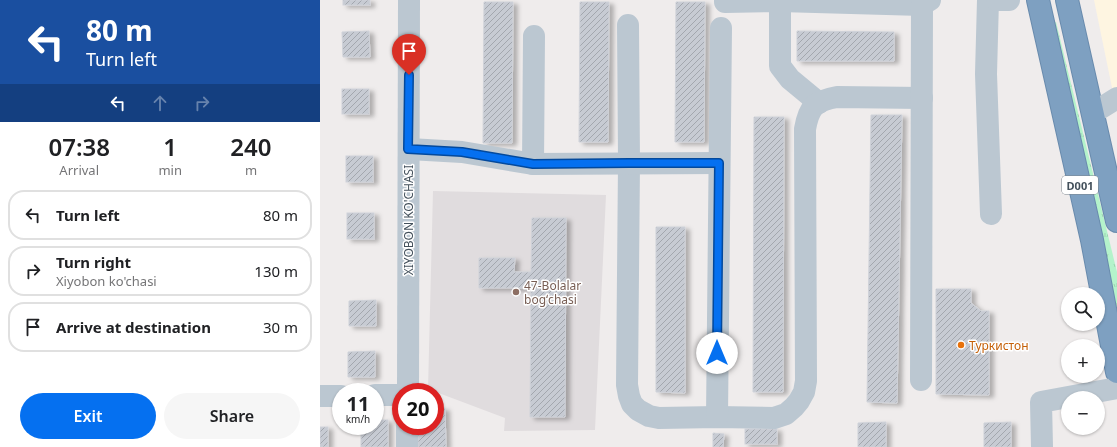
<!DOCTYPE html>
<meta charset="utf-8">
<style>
body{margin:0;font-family:"Noto Sans",sans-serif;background:#f6f6f6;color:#202124;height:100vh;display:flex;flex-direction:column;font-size:15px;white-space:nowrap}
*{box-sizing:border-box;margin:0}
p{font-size:13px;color:#757577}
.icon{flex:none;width:22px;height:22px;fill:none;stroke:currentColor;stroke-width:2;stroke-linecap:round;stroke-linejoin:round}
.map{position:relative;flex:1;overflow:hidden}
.side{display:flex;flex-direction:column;background:#fff;width:320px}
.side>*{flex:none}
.hud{background:#1a4fa0;color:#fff;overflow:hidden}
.tools{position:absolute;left:741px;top:287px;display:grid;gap:8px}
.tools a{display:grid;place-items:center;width:44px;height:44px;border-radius:50%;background:#fff;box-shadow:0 1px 3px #0004;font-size:20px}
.speed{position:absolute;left:12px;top:383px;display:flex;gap:8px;font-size:20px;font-weight:700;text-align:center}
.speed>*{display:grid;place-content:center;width:52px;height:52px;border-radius:50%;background:#fff;box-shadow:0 1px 3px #0004;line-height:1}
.speed small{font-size:10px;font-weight:400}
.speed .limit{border:6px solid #d22;background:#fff;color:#111}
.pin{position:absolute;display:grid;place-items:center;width:34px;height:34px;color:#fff;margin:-41px -17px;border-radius:50% 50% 50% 0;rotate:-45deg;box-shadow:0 0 4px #0007}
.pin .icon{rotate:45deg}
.me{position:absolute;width:44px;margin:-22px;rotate:0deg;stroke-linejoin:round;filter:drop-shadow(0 0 3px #0008)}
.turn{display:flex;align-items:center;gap:14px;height:84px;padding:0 20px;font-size:18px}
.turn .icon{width:52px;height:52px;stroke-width:2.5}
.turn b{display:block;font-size:28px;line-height:34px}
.lanes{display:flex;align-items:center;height:38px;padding:0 20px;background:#0003;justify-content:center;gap:20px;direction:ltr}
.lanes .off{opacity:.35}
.eta{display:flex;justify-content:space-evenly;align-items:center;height:68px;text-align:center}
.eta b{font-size:24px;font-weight:600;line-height:28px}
.button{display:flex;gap:8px;margin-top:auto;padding:8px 20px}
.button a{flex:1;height:46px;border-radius:24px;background:#0570f0;color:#fff;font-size:16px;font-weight:600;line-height:46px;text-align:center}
.button a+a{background:#f6f6f6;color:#202124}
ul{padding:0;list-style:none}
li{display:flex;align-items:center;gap:12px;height:50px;margin:0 8px 6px;padding:0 12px;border:2px solid #e0e0e0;border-radius:16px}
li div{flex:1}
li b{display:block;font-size:15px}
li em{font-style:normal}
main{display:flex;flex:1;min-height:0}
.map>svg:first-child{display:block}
</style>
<main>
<section class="side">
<div class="hud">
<div class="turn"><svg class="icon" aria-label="left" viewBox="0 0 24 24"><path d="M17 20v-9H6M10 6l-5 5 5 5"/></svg><div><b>80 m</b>Turn left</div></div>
<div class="lanes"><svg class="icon" aria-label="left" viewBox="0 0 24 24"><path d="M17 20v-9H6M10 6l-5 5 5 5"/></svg><svg class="icon off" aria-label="ahead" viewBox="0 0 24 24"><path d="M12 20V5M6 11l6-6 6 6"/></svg><svg class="icon off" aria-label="right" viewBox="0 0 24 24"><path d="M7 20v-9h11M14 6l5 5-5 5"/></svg></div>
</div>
<div class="eta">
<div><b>07:38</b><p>Arrival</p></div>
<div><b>1</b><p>min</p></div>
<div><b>240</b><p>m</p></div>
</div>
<ul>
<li><svg class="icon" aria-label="left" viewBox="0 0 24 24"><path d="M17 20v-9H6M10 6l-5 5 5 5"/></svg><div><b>Turn left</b></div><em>80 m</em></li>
<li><svg class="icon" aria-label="right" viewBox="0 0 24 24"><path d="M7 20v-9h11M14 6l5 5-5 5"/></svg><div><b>Turn right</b><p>Xiyobon ko'chasi</p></div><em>130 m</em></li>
<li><svg class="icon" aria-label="arrive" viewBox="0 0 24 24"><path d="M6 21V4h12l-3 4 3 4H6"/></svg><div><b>Arrive at destination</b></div><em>30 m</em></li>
</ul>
<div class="button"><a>Exit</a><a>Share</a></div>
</section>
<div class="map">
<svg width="797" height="447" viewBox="0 0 797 447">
<defs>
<pattern id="grass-tufts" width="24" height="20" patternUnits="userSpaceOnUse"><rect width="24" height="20" fill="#b4f3cb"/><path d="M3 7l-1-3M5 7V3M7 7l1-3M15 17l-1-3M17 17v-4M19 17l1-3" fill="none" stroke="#9cd2b1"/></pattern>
<pattern id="building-hatch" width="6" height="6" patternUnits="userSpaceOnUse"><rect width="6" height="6" fill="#c7cbd3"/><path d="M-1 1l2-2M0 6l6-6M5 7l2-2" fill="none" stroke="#a3a7ae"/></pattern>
<filter id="shadow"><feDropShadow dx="4.5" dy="2.5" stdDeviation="2" flood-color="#0004"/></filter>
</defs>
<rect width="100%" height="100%" fill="#efecec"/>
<polygon fill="#fef5e1" points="774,0 797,0 797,112"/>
<polygon fill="#e0dcde" points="113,191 286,195 275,430 184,431 185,418 108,389"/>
<polygon fill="url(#grass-tufts)" points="736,22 797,272 797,331 731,24"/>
<g fill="url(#building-hatch)" stroke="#cfd2d9" filter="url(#shadow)">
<rect x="23" y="0" width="27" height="5"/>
<polygon points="164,2 193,2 192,143 163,143"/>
<polygon points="260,2 289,2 288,142 259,142"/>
<polygon points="356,2 385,2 384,142 355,142"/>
<polygon points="49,31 50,57 23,57 22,32"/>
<polygon points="477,31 574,32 574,61 477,61"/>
<rect x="22" y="89" width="27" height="25"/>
<polygon points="551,115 582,115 577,403 547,402"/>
<polygon points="434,117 464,117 463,392 433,392"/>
<rect x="26" y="156" width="27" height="26"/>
<rect x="27" y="213" width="27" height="26"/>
<polygon points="212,218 246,218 245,417 210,417 211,288 159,288 159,258 195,258 194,272 211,272"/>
<polygon points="336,227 365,227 365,393 336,392"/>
<polygon points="616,289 651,289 651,303 661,311 669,311 669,395 616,394"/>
<polygon points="56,300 56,326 29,326 29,301"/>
<polygon points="55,351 55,377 28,377 28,352"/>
<polygon points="115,408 125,408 126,447 98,447 98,426 115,426"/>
<polygon points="55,420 68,420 68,447 41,447 41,426 55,426"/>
<polygon points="566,422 566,447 538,447 538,423"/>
<polygon points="691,422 691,447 664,447 664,423"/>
<rect x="0" y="427" width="8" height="20"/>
<rect x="425" y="429" width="32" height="15"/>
<polygon points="393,433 404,434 403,447 393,447"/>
</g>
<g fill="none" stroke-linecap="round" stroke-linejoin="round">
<g stroke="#698bad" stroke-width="24">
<g id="highway">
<polyline points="718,0 772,240 797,372"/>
<polyline points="747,0 797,221"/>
</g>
</g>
<g stroke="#bbc7d1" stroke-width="22">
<polyline points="405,0 405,2 460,1 602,5 610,0"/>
<polyline points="460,0 460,66 470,79 499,103"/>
<polyline points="668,0 666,74 671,214"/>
<polyline points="677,0 689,0"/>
<path d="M308 25 309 163 307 385 309 396 312 404 318 410 329 416 339 418 397 417 454 418 466 414 474 407 479 401 484 392 486 381 485 129C489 107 494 101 517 97L602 98"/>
<polyline points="773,113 797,98"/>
<polyline points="89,149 142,152 213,164 399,163"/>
<polyline points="213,164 214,36"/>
<polyline points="601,380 602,5"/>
<polyline points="88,392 89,0"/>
<polyline points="55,395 81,395"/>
<polyline points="0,396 21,396"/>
<polyline points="397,417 401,28"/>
<polyline points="87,447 87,426"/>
<polyline points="722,447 721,402 797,388"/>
</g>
<use href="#highway" stroke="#7ea0c1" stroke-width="22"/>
</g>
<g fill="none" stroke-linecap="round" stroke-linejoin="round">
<g stroke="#03499c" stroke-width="10">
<polyline id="route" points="89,75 88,149 142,152 213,164 309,163 399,163 397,353"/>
</g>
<use href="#route" stroke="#0570f0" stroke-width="7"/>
</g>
<circle fill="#8d6e63" stroke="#fff" stroke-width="1.5" cx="196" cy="292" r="4"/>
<circle fill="#e8710a" stroke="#fff" stroke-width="1.5" cx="641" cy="345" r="4"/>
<g text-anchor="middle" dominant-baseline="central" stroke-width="3" stroke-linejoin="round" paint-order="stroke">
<rect fill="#fff" stroke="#7b848c" stroke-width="1" x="742" y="176" width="36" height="18" rx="3"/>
<g font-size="11" font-weight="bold" fill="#43505b">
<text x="760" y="185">D001</text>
</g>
<g font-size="12" fill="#43505b" stroke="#fff">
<text transform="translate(88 220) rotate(-90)">XIYOBON KO'CHASI</text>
</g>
<g font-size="12" fill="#785e54" stroke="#fff" text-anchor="start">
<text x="204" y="285">47-Bolalar<tspan x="204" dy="14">bogʻchasi</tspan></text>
</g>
<g font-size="12" fill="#c56008" stroke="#fff" text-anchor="start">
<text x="649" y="345">Туркистон</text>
</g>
</g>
</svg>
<div class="tools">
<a><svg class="icon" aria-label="search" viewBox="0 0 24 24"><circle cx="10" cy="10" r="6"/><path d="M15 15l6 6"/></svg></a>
<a>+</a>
<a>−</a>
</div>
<div class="speed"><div>11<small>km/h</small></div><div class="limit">20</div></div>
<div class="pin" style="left:89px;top:75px;background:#d93025"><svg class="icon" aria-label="arrive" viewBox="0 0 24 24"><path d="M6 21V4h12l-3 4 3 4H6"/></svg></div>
<svg class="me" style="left:397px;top:353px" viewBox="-20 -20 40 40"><circle r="19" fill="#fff"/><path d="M0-13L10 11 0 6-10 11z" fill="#0570f0"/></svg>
</div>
</main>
